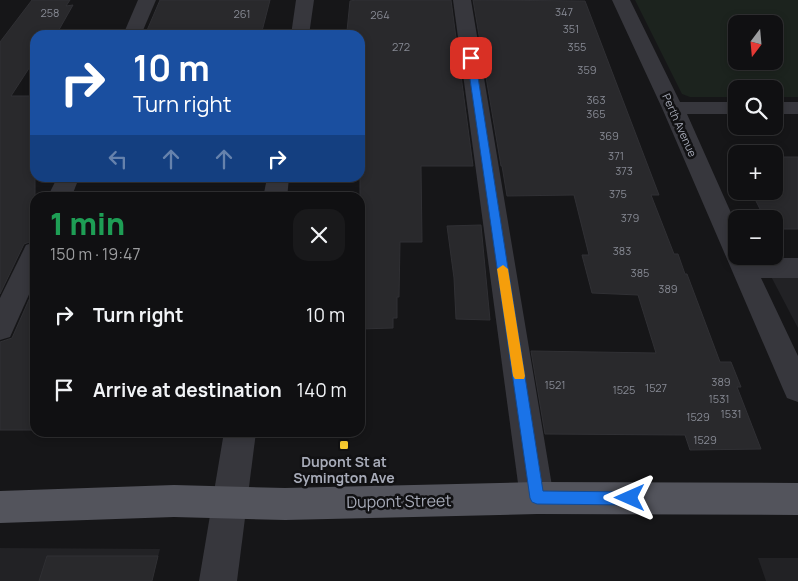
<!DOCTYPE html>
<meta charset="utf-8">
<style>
body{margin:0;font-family:Manrope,sans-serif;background:#19191b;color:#f1f3f6;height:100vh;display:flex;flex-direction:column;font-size:19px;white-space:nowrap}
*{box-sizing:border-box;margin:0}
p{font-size:16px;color:#9c9d9f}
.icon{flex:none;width:28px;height:28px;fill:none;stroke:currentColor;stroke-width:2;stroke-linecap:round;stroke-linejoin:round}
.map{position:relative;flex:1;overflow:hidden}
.side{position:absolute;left:30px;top:192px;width:335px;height:245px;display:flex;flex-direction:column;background:#101012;border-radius:15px;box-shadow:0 2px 8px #0003,0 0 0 1px #303032}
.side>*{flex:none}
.banner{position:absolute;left:30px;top:30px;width:335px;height:152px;border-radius:15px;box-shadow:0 2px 8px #0003,0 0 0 1px #303032;background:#1a4fa0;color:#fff;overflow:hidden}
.needle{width:32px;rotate:196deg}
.controls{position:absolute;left:728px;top:15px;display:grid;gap:10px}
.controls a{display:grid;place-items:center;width:55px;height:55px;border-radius:10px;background:#101012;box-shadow:0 2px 8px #0003,0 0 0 1px #303032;font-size:25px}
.pin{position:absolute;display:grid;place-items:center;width:42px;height:42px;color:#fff;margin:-21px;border-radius:10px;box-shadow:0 2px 8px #0006}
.me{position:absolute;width:55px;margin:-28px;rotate:270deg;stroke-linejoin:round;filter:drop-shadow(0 0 4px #0008)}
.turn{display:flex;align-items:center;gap:18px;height:105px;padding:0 20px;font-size:22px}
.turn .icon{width:65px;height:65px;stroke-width:2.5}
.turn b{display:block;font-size:35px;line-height:42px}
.lanes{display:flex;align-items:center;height:48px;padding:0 20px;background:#0003;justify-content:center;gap:25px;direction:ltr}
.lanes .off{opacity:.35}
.round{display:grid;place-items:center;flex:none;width:52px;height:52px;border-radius:15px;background:#19191b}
.head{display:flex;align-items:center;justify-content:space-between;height:85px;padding:0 20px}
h1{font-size:30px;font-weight:800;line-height:38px;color:#1e9e55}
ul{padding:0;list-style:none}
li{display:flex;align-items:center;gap:15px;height:75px;padding:0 20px}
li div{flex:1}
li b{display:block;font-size:19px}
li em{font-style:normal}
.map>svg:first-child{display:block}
</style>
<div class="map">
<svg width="798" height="581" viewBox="0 0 798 581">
<rect width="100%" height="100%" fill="#161618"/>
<g fill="#222225">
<polygon points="798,262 798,328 764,263"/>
<polygon points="0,548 160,549 152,581 0,581"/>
<polygon points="758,558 798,558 798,581 766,581"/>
</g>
<path fill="#1c231e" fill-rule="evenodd" d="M635 0H798V97H774V89H736V97H690L682 94ZM736 24H774V61H736Z"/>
<g fill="#29292c" stroke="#303034">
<polygon points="32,0 70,0 66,6 73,5 56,35 35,35 35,59 11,96 35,96 35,240 24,244 0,294 0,42"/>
<polygon points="160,0 270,0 261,35 145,35"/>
<polygon points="356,0 451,0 473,166 421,166 422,242 400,242 399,297 397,297 397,318 393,318 393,328 360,329 360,34 354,34 354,31 347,31 350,1"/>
<polygon points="473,0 585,1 659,195 651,195 674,254 678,254 685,274 687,274 720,362 731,362 741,387 737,387 761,449 690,450 685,435 545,434 531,351 656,353 638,295 592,293 582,255 589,255 574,195 507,196 502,166 501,166"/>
<polygon points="774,157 798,157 798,229 774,229 774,219 765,219 751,191 774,191"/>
<polygon points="481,225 490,320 456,319 454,278 447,226"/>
<polygon points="35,286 35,430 0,430 0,342 12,338"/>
<polygon points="47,556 158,556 152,581 39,581"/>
</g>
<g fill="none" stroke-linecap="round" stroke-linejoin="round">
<g fill="#37373d" fill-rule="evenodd">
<polygon points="138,0 156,0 141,35 123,35"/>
<polygon points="296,0 314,0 309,35 291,35"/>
<polygon points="453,0 471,0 554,498 549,509 537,514 525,509 520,498"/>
<polygon points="612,0 630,0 680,102 736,102 736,114 687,114 736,224 736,256 751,256 752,258 798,258 798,278 761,278 798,356 798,402 787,398 783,389 662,108"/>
<rect x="774" y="102" width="24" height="12"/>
<polygon points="57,178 79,178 71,198 47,198"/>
<polygon points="267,178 289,178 287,198 263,198"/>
<polygon points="35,242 35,281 10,337 0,340 0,298 26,245"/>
<polygon points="224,432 256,432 237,581 199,581"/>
</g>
<polygon fill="#53545c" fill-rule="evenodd" points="537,482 798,483 798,515 537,514 285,520 174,517 0,523 0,491 174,485 285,488"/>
</g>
<polygon fill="#1a73e8" stroke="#114b97" points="471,55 475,58 543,491 630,492 635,493 637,498 635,503 630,505 537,504 532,502 530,498 467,58"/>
<polygon fill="#f59e0b" points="503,265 508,269 525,376 524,379 515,379 513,376 497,269"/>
<rect fill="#f7cb2f" stroke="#111113" stroke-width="2" x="339" y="440" width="10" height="10" rx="2.5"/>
<g text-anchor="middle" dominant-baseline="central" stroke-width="5" stroke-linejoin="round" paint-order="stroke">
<g font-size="11" fill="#878a94">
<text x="564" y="11">347</text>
<text x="50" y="12">258</text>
<text x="242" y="13">261</text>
<text x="380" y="14">264</text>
<text x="571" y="28">351</text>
<text x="401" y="46">272</text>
<text x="577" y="46">355</text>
<text x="587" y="69">359</text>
<text x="596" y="99">363</text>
<text x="596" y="113">365</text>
<text x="609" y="135">369</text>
<text x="616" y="155">371</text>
<text x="624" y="170">373</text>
<text x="618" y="193">375</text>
<text x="630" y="217">379</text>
<text x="622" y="250">383</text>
<text x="640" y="272">385</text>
<text x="668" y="288">389</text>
<text x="721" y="381">389</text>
<text x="555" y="384">1521</text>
<text x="656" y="387">1527</text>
<text x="624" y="389">1525</text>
<text x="719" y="398">1531</text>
<text x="731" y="413">1531</text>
<text x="698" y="416">1529</text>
<text x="705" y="439">1529</text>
</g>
<g font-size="11" fill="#a7abb8" stroke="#111113">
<text transform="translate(680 125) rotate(66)">Perth Avenue</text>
</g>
<g font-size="14" font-weight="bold" fill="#a7abb8" stroke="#111113">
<text x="344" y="461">Dupont St at<tspan x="344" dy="16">Symington Ave</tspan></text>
</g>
<g font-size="16" fill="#a7abb8" stroke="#111113">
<text transform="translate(399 501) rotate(-1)">Dupont Street</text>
</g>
</g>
</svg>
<div class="controls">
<a><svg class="needle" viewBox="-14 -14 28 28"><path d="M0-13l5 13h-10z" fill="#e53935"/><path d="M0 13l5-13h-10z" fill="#9c9d9f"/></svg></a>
<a><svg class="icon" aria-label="search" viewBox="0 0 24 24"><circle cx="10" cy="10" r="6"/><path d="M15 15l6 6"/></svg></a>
<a>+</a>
<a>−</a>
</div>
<div class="pin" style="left:471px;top:58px;background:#d93025"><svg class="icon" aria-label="arrive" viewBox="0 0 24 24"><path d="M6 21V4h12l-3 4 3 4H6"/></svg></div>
<svg class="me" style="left:630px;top:498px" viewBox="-20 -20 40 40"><path d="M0-17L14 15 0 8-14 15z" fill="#1a73e8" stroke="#fff" stroke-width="4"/></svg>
<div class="banner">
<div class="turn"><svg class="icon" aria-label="right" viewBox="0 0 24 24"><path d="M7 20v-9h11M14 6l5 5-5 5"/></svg><div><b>10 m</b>Turn right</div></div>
<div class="lanes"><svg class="icon off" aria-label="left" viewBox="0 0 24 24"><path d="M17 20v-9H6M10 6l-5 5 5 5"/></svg><svg class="icon off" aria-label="ahead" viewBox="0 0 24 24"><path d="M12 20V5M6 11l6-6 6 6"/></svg><svg class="icon off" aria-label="ahead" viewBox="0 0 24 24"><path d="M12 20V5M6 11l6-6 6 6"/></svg><svg class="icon" aria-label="right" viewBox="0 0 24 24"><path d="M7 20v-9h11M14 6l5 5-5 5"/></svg></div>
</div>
<section class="side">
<div class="head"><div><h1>1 min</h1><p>150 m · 19:47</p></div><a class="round"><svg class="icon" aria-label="close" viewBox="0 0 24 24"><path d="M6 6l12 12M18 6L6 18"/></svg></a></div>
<ul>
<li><svg class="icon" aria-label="right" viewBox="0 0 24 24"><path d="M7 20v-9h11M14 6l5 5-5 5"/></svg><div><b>Turn right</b></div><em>10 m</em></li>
<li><svg class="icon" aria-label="arrive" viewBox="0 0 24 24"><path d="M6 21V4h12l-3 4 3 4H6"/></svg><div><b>Arrive at destination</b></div><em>140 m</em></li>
</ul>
</section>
</div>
